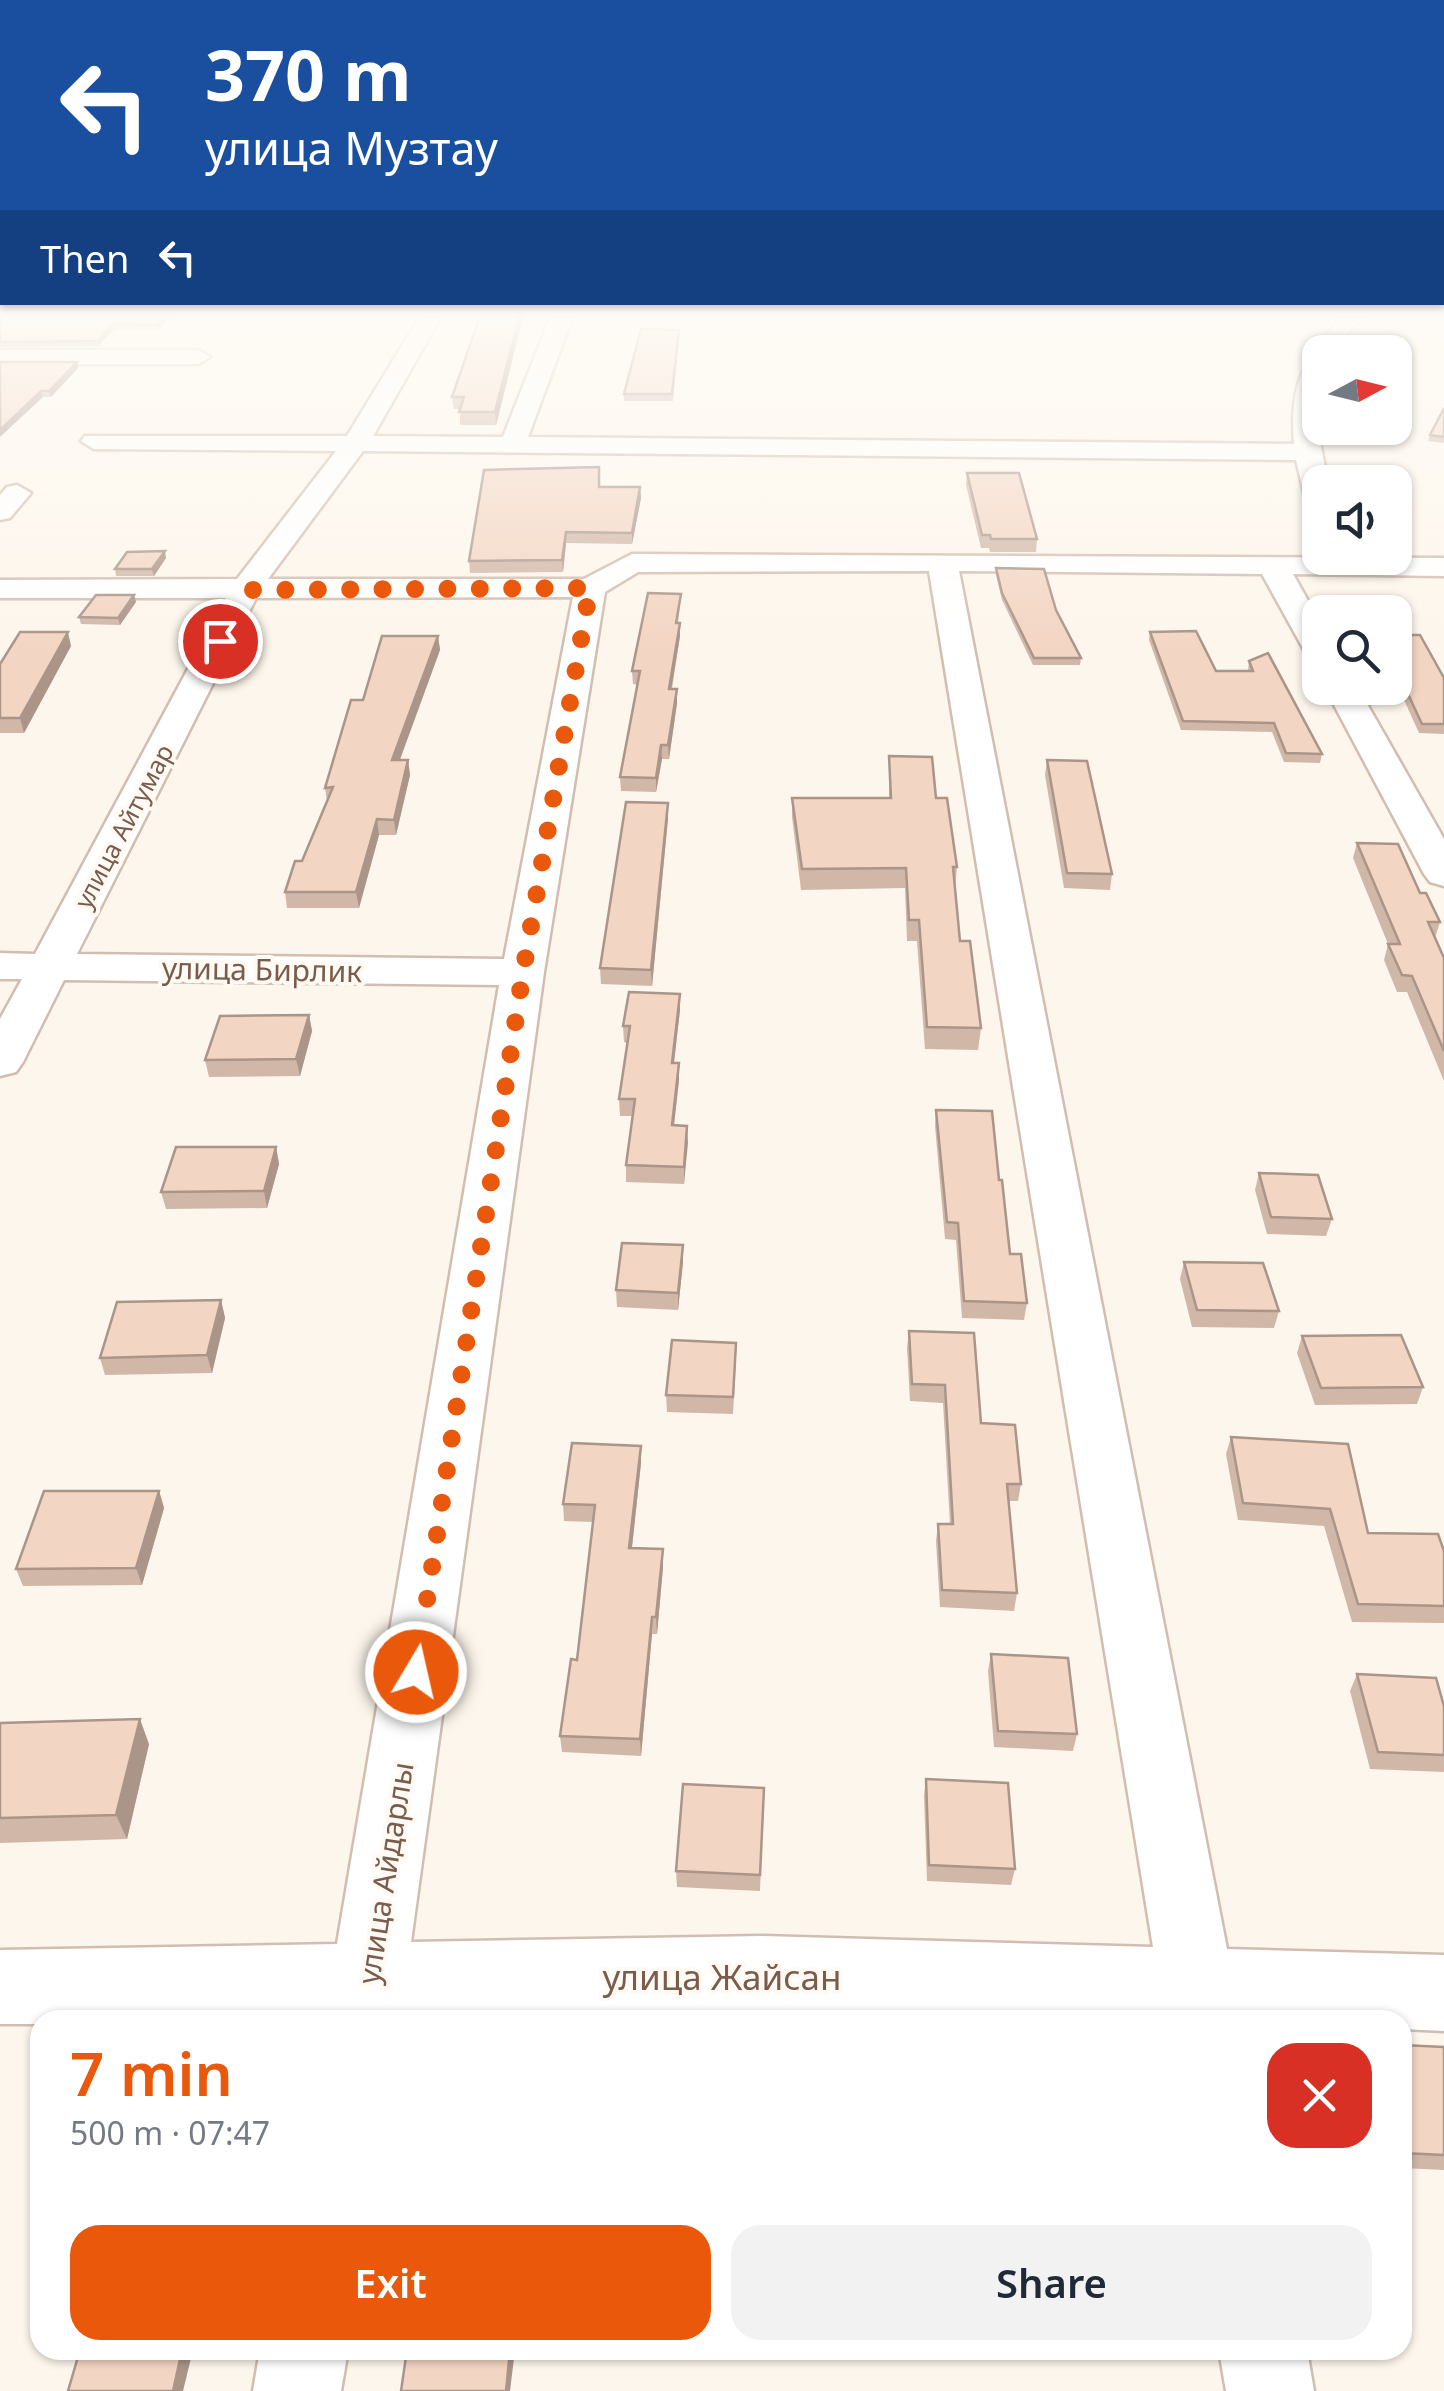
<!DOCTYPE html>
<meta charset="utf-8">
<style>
body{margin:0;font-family:"Noto Sans",sans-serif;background:#f2f2f3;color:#1f2937;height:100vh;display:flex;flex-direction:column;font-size:38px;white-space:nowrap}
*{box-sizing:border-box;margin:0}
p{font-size:32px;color:#747a83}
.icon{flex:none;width:55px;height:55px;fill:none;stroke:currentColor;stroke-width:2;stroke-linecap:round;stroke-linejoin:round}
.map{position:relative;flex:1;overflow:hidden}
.details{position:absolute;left:30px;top:2010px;width:1382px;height:350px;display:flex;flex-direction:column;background:#fff;border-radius:30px;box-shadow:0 2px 8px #0004}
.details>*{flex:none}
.banner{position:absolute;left:0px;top:0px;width:1445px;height:305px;box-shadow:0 2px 8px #0004;background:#1a4fa0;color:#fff;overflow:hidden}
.needle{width:65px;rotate:83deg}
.controls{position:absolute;left:1302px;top:335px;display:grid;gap:20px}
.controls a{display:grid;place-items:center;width:110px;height:110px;border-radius:20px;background:#fff;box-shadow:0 2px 8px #0004;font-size:50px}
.pin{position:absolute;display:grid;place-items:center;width:85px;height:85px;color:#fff;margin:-42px;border:5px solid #fff;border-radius:50%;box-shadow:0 2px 10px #0007}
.me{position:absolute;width:110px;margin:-55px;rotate:9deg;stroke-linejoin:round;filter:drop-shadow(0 0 8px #0008)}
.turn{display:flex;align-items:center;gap:35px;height:210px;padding:0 40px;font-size:45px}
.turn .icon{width:130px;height:130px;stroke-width:2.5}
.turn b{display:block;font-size:70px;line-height:85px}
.then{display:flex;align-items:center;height:95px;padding:0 40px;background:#0003;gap:20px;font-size:38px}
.round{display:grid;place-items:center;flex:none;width:105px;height:105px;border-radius:30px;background:#f2f2f3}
.overview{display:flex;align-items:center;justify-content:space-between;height:170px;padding:0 40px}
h1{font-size:60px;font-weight:600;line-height:75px;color:#ea580c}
.button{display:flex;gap:20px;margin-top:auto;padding:20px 40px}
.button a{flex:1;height:115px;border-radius:30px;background:#ea580c;color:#fff;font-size:40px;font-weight:600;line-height:115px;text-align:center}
.button a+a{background:#f2f2f3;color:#1f2937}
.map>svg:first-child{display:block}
</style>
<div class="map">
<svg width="1444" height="2391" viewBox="0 0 1444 2391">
<rect width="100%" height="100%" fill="#fdf6ec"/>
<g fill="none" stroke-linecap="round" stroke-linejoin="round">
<g stroke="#d1beb0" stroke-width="5">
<g id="minor">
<path d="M422 313H438L441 317 373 436 503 437 552 313H574L528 437 1294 444C1292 418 1292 369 1318 357L1315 352 1343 313H1367L1351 329 1337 352H1320L1318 432 1328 482H1320V510L1306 502 1296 460 363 451 268 579H584L632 554 1444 558V576L1293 574 1320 622V660L1309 657 1304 650 1262 574 959 571 1227 1949 1444 1955V2031L1402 2029V2020H1095L762 2010 401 2017 400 2020H40V2024H0V1950L337 1944 499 985 64 980 23 1062 16 1072 0 1076V1019L22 979H0V953L35 954 226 598H0V580L237 579 336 451 94 449 81 441 85 436H347ZM929 571 1153 1947 762 1936 411 1942 544 972 605 592 638 572ZM573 597 504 959 77 954 256 598Z"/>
<polygon points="0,350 198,350 210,357 198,364 0,364"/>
<polygon points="17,485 31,493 10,518 0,520 0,495 7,487"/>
<polygon points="1325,688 1358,688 1444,839 1444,886 1430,882 1424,874"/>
<polygon points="260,2350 348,2350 341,2391 253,2391"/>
<polygon points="1219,2350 1307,2350 1314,2391 1226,2391"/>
</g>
</g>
<use href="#minor" fill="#fff" fill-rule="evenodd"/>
</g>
<g fill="#d1b7a8">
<polygon points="0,313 182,313 179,316 171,316 158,330 114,330 98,346 0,347"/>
<polygon points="524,313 496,425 460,425 460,409 454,409 452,397"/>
<polygon points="679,330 673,401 624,401 624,394"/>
<polygon points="0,362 78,368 51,397 43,397"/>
<polygon points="1444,408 1444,443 1428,441 1430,435"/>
<polygon points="967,473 1037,539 1036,552 990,552 989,548 981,548 966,485"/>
<polygon points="600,487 640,487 641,498 632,544 566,543 563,572 470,573 469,561"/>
<polygon points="166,558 154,576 116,576 115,569"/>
<polygon points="996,568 1056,610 1081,658 1080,665 1033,665 1002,600 996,575"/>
<polygon points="681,594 678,623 680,623 680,636 672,689 677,689 677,703 669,759 662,759 656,792 621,791 620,777 638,685 633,684 632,671"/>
<polygon points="134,595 136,602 120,625 81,624 79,617"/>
<polygon points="1150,632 1216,671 1248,671 1249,661 1322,754 1320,763 1284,762 1272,732 1181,730 1149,640"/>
<polygon points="1395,635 1444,678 1444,734 1419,733 1395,680"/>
<polygon points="438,636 440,650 400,760 408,760 410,775 396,835 379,835 359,908 287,908 285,892 302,861 327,801 325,788 363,700"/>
<polygon points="71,646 24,733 0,733 0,664"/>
<polygon points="889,756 936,798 957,867 955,888 960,941 981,1028 978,1050 925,1049 917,941 907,941 905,888 801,890 792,817 792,798 889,798"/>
<polygon points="1047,760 1112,874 1110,890 1064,888 1045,775"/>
<polygon points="668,818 652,986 601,984 600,968"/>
<polygon points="1357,843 1420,893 1440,922 1435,938 1444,958 1444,1081 1407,992 1397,992 1384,960 1388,944 1353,858"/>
<polygon points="680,994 680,1010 674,1063 679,1063 679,1080 674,1125 687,1126 684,1184 626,1182 626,1165 632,1116 620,1116 619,1099 628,1043 624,1042 623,1026"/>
<polygon points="309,1015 312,1031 300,1076 209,1077 205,1060"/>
<polygon points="936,1110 999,1180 1010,1254 1027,1303 1024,1320 962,1318 956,1240 945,1239 935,1126"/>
<polygon points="276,1147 279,1164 267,1208 166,1209 161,1192"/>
<polygon points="1259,1173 1332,1219 1326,1236 1267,1234 1255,1190"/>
<polygon points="683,1245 683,1262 678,1310 617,1307 616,1290"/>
<polygon points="1184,1262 1279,1311 1274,1328 1192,1327 1180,1279"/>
<polygon points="221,1300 225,1318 212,1373 105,1375 100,1358"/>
<polygon points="909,1331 981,1423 1021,1484 1018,1501 1008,1501 1017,1593 1014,1611 940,1607 936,1541 938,1524 950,1524 943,1403 910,1401 907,1348"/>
<polygon points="1302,1336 1423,1387 1417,1404 1315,1405 1297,1353"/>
<polygon points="736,1360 733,1414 667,1412 666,1395"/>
<polygon points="1231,1437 1368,1533 1444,1551 1444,1623 1352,1622 1324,1526 1238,1520 1226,1454"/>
<polygon points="641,1463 632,1548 663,1567 657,1634 652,1634 641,1756 562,1752 560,1736 577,1660 593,1522 564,1521 563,1504"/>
<polygon points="159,1491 164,1508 142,1585 23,1586 16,1569"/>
<polygon points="991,1654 1077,1734 1073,1751 994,1747 988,1671"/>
<polygon points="1357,1674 1444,1706 1444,1772 1370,1769 1350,1691"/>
<polygon points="0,1723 149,1744 127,1839 0,1843"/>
<polygon points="926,1779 1015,1869 1011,1885 927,1881 924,1796"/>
<polygon points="764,1788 760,1891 677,1887 676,1871"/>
<polygon points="1402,2045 1444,2047 1444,2170 1402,2168"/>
</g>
<g fill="#aa9588">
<polygon points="168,313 171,313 171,316 158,330 157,325"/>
<polygon points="520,313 524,313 496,425 495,412"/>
<polygon points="113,324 114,330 98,346 97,341"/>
<polygon points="77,362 78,368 51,397 49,391"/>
<polygon points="41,391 43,397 0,437 0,430"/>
<polygon points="640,487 641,498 632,544 632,533"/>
<polygon points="566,532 566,543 563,572 562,560"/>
<polygon points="165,551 166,558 154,576 152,569"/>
<polygon points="134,595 136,602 120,625 118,618"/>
<polygon points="680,623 680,636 669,702 669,689"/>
<polygon points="68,632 71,646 24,733 20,718"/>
<polygon points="438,636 440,650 394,775 392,760"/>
<polygon points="677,689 677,703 669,759 668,745"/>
<polygon points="661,745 662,759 656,792 656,778"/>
<polygon points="408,760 410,775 396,835 394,820"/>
<polygon points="668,803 668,818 652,986 651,970"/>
<polygon points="377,819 379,835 359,908 356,892"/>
<polygon points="680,994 680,1010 672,1079 672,1063"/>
<polygon points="309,1015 312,1031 300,1076 296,1059"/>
<polygon points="679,1063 679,1080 672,1142 672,1125"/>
<polygon points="687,1126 688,1143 684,1184 684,1167"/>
<polygon points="276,1147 279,1164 267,1208 264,1191"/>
<polygon points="683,1245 683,1262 678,1310 678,1293"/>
<polygon points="221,1300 225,1318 212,1373 207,1355"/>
<polygon points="641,1446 641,1463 630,1565 629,1548"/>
<polygon points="159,1491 164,1508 142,1585 136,1568"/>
<polygon points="663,1549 663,1567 657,1634 656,1617"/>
<polygon points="652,1617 652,1634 641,1756 640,1739"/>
<polygon points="140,1719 149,1744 127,1839 116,1815"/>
<polygon points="182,2350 193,2350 183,2391 173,2391"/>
<polygon points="510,2350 515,2350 510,2391 506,2391"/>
</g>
<g fill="#f3d5c3" stroke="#aa9588" stroke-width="2.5">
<polygon points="0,313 168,313 157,325 113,324 97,341 0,342"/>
<polygon points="481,313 520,313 495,412 459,412 464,397 452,397"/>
<polygon points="641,329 679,330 672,394 624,394"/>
<polygon points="0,362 77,362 49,391 41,391 0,430"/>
<polygon points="1444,408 1444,437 1430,435"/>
<polygon points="599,467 599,487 640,487 632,533 566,532 562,560 469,561 484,470"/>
<polygon points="967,473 1019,473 1037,539 991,539 990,535 982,535"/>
<polygon points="165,551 152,569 115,569 127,552"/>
<polygon points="996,568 1044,569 1056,610 1081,658 1034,658 1002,593"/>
<polygon points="648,593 681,594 676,623 680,623 669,689 677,689 668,745 661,745 656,778 620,777 640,671 632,671"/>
<polygon points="96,595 134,595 118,618 79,617"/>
<polygon points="1196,631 1216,671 1253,671 1249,661 1268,653 1322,754 1286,753 1274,723 1183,721 1150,632"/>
<polygon points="20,632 68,632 20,718 0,718 0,664"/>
<polygon points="1395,635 1420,635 1444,678 1444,724 1422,724 1395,666"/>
<polygon points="382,636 438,636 392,760 408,760 394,820 377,819 356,892 285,892 295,861 302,861 333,787 325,788 351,700 363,700"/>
<polygon points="889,756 932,757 936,798 947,798 957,867 953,867 960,941 970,941 981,1028 927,1027 919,920 909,920 906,868 802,869 792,798 891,798"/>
<polygon points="1047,760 1087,761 1112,874 1067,873"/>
<polygon points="626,802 668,803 651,970 600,968"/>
<polygon points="1357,843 1398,844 1420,893 1426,893 1440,922 1428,922 1444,958 1444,1051 1412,976 1402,975 1388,944 1400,944"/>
<polygon points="629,992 680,994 672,1063 679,1063 672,1125 687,1126 684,1167 626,1165 635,1099 619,1099 630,1026 623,1026"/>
<polygon points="309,1015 296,1059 205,1060 220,1016"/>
<polygon points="936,1110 992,1111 999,1180 1002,1180 1010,1254 1021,1254 1027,1303 964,1301 958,1223 947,1222"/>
<polygon points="176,1147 276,1147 264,1191 161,1192"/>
<polygon points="1259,1173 1318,1175 1332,1219 1271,1217"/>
<polygon points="622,1243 683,1245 678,1293 616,1290"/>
<polygon points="1184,1262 1263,1263 1279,1311 1197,1310"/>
<polygon points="221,1300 207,1355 100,1358 117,1302"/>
<polygon points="909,1331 974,1333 981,1423 1015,1425 1021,1484 1007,1484 1017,1593 942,1590 938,1524 953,1524 945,1385 912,1384"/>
<polygon points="1401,1335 1423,1387 1321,1388 1302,1336"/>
<polygon points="672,1340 736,1343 733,1397 666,1395"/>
<polygon points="1231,1437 1348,1444 1368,1533 1438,1534 1444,1551 1444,1606 1358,1604 1330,1509 1243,1503"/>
<polygon points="572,1443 641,1446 629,1548 663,1549 656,1617 652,1617 640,1739 560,1736 571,1659 577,1660 595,1505 563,1504"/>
<polygon points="44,1491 159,1491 136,1568 16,1569"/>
<polygon points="991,1654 1068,1658 1077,1734 998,1731"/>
<polygon points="1357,1674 1436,1678 1444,1706 1444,1755 1378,1752"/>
<polygon points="140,1719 116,1815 0,1818 0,1723"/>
<polygon points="926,1779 1008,1783 1015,1869 929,1865"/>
<polygon points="683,1784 764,1788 760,1875 676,1871"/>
<polygon points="1402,2045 1444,2047 1444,2155 1402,2153"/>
<polygon points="80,2350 182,2350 173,2391 68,2391"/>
<polygon points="407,2350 510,2350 506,2391 401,2391"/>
</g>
<linearGradient id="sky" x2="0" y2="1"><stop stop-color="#97c7e8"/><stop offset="0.48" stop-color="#fefbf6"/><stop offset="1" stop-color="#fefbf6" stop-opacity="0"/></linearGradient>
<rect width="1444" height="648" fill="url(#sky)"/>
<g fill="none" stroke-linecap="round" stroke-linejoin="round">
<polyline stroke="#ea580c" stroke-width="18" stroke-dasharray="0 32.4" points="220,641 245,590 590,588 523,972 416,1672"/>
</g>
<g text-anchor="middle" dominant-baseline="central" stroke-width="8" stroke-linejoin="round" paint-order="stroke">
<g font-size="25" fill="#7a5c4d" stroke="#fffaf3">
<text transform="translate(123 826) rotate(-62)">улица Айтумар</text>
</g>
<g font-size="30" fill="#7a5c4d" stroke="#fffaf3">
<text transform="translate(262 969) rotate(1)">улица Бирлик</text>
<text transform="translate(385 1873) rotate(-81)">улица Айдарлы</text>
</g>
<g font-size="35" fill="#7a5c4d" stroke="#fffaf3">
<text x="722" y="1976">улица Жайсан</text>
</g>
</g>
</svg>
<div class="controls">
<a><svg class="needle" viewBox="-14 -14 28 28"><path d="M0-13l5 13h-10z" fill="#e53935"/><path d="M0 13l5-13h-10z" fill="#747a83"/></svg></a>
<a><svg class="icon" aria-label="sound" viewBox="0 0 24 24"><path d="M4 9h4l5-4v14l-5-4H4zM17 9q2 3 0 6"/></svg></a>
<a><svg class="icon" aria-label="search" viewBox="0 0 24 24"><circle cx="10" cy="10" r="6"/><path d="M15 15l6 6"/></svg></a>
</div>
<div class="pin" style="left:220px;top:641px;background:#d93025"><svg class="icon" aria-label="arrive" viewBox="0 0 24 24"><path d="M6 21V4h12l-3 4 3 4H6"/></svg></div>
<svg class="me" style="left:416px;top:1672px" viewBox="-20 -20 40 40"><circle r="17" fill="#ea580c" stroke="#fff" stroke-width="3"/><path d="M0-11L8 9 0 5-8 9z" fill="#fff"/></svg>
<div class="banner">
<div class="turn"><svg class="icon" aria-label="left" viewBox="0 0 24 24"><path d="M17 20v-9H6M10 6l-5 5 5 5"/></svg><div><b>370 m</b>улица Музтау</div></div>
<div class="then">Then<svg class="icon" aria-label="left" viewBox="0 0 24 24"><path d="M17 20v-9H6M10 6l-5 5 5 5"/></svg></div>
</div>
<section class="details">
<div class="overview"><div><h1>7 min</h1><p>500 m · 07:47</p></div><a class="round" style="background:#d93025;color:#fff"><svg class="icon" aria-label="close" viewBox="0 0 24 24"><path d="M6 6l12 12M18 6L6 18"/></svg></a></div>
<div class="button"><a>Exit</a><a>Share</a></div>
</section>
</div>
